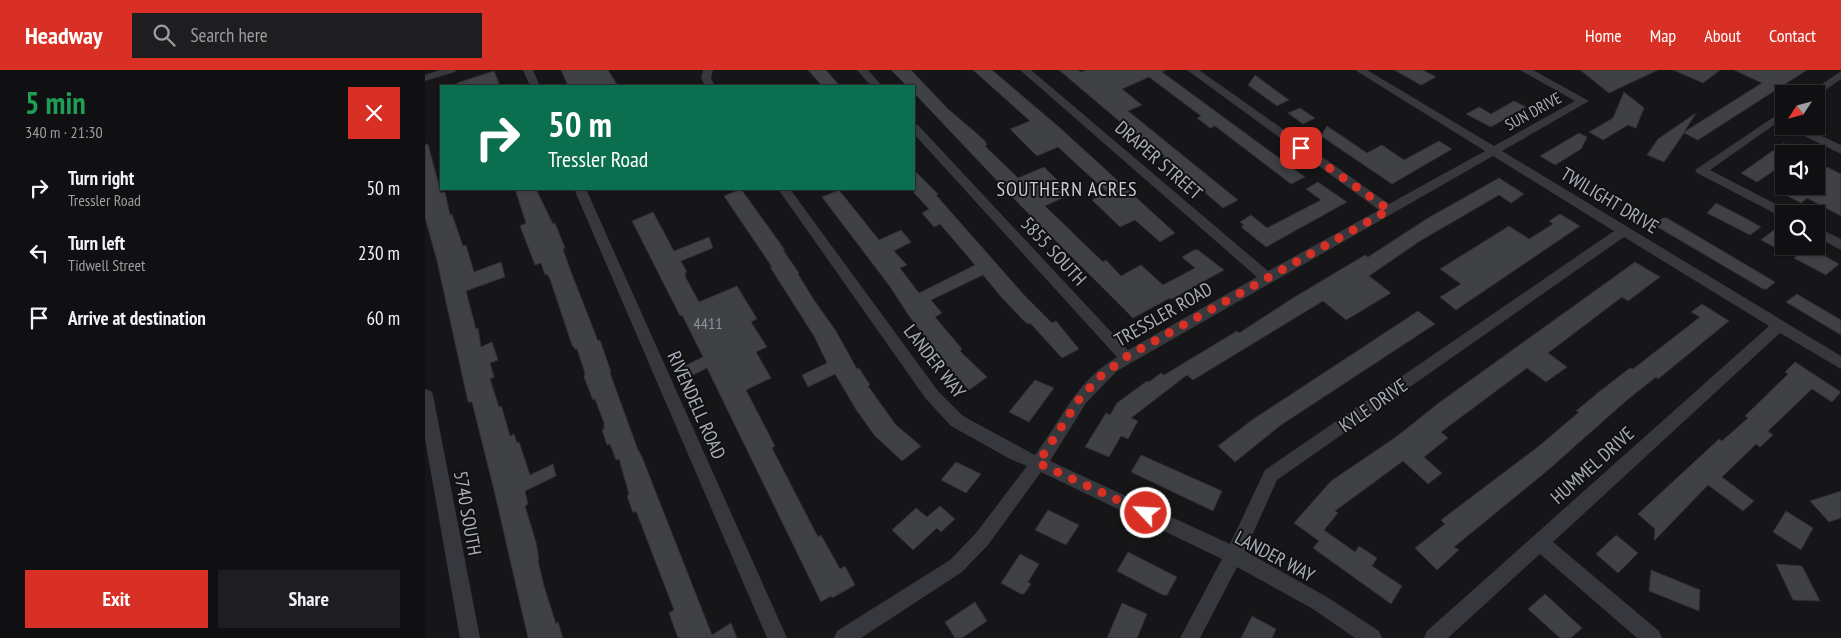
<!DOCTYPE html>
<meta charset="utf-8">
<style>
body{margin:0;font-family:"PT Sans Narrow",sans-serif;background:#1e1e20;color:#f1f3f6;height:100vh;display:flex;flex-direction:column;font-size:19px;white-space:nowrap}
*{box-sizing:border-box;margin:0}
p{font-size:16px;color:#9c9d9f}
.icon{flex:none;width:28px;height:28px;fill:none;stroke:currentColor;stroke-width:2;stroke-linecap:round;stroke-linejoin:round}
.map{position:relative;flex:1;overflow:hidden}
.sheet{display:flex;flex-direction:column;background:#101012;width:425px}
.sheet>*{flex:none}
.top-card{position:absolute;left:15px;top:15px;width:475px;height:105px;border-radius:0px;box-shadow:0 1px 4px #0004,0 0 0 1px #303032;background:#0b6e4f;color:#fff;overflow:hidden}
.needle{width:32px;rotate:234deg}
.fabs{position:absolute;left:1350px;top:15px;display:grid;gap:10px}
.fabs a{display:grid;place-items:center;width:50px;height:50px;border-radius:0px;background:#101012;box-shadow:0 1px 4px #0004,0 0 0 1px #303032;font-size:25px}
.pin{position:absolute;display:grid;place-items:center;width:42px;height:42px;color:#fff;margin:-21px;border-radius:10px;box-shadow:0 2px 8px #0006}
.me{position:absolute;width:55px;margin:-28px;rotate:295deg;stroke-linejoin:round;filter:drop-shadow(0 0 4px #0008)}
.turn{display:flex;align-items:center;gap:18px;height:105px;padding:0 25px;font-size:22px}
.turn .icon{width:65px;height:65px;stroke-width:2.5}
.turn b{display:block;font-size:35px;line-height:42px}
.round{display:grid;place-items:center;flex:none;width:52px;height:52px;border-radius:0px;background:#1e1e20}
.head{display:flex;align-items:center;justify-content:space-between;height:85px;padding:0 25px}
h1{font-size:30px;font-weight:800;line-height:38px;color:#1e9e55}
.primary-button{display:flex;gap:10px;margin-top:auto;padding:10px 25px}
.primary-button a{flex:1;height:58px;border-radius:0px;background:#d93025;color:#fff;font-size:20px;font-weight:800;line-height:58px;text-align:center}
.primary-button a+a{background:#1e1e20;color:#f1f3f6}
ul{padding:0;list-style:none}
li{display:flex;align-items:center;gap:15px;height:65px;padding:0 25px}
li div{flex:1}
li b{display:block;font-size:19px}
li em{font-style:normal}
header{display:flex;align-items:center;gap:30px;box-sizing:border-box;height:70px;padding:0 25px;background:#d93025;color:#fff}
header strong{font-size:24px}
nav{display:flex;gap:28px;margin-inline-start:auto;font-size:18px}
.search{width:350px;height:45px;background:#1e1e20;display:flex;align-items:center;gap:12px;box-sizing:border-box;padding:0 18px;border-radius:0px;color:#9c9d9f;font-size:19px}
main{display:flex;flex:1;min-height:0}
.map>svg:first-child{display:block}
</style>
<header>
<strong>Headway</strong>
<div class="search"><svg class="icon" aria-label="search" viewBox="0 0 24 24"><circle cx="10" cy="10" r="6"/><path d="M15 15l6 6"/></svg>Search here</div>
<nav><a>Home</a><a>Map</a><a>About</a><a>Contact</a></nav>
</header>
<main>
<section class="sheet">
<div class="head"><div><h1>5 min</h1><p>340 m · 21:30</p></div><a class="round" style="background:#d93025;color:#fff"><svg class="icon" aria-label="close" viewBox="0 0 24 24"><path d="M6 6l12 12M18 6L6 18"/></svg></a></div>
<ul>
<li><svg class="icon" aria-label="right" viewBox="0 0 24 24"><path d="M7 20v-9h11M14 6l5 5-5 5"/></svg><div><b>Turn right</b><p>Tressler Road</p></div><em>50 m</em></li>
<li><svg class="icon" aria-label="left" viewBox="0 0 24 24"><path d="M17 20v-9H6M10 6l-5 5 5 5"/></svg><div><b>Turn left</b><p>Tidwell Street</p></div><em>230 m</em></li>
<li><svg class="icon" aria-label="arrive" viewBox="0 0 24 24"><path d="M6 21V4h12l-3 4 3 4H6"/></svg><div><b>Arrive at destination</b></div><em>60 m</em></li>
</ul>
<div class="primary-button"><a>Exit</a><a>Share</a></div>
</section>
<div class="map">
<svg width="1416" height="568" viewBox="0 0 1416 568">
<rect width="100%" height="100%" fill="#161618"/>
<g fill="#404145" stroke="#303034">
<polygon points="136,0 183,0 193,16 143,16"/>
<polygon points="383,0 401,0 415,16 397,16"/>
<polygon points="466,0 486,0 523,39 549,61 560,71 562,75 560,76 593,108 619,97 646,124 620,136 678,192 681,190 696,206 716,195 738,215 770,198 757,187 769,180 773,180 799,200 747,229 745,228 708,248 596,136 489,23 489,16 482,16"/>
<polygon points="548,0 567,0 634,57 750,163 735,172 710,150 695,157 667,130 682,122 633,77 612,86 585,59 605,51"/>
<polygon points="634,0 653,0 656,2 661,0 741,0 737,2 880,107 866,114 790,56 785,58 772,48 776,46 724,7 697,19 717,35 703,41 813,130 798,138 738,87 740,86 700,56"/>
<polygon points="969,0 998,0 1011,7 996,15"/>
<polygon points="1155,0 1233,0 1184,23"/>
<polygon points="1248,0 1295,0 1278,13"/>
<polygon points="1309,0 1382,0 1273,70 1259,63 1239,92 1222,85 1233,69 1271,43 1259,62 1337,13"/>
<polygon points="69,1 75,16 33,16 32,13"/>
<polygon points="830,5 864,30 852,36 823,15"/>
<polygon points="1199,22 1219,38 1211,58 1203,55 1178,70 1164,62 1188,48"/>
<polygon points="1089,31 1101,37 1066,57 1041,44 1054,37 1066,44"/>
<polygon points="875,38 890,48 878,54 863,43"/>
<polygon points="902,56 942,83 957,75 979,90 1014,71 1027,79 967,114 896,66"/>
<polygon points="1154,63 1162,67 1156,79 1130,95 1115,86"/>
<polygon points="1359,73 1359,94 1332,112 1316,103"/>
<polygon points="3,74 16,123 20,122 25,145 27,144 38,176 41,175 49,202 76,192 80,207 41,221 51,259 53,258 56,277 67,272 73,290 65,293 69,307 65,309 74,337 76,336 77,338 85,366 89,364 92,373 94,372 105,405 128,394 131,406 100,421 103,434 100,436 111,472 114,490 113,491 119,516 131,554 133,552 138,568 103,568 69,420 47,332 43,332 12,191 0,148 0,75"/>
<polygon points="1402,97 1416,104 1416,146 1382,128 1376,133 1363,126 1376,116 1391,116 1391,105"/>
<polygon points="489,100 513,124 511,125 600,226 627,253 631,251 654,279 637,288 605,253 603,254 598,250 577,228 558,205 506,230 517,243 510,247 537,279 535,281 562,307 544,320 531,307 484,246 466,218 397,127 414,120 454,170 476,160 486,172 469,181 482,195 475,198 494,223 550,195 515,154 509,157 497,143 504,139 489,123"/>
<polygon points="1074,108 1099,124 1086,133 1074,125 995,171 944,206 966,223 921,250 898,231 768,310 762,305 706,348 713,351 703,369 696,366 684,387 660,377 681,343 685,345 692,333 722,311 724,312 736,303 739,305 812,261 814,263 868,228 940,185 943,187 1003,148"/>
<polygon points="893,112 922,132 841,177 816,157 819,155 815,152 826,145 842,158 896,130 881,119"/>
<polygon points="90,119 111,119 128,154 130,153 140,178 138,179 145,199 173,271 175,270 186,302 185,303 213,380 217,387 287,565 306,553 312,568 253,568 244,543 249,540 211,441 208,443 202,426 204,424 194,389 191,390 185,374 182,375 177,360 179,359 179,353 170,329 168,330 159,307 160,303 152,279 150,279 147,275 125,209 122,204 120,205 116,193 110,195 95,156 101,153"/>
<polygon points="316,119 360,180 358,180 374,203 373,204 389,230 411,261 432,299 434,298 445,315 443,316 471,355 496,376 477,391 450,366 432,341 410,304 383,317 377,305 402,293 389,266 345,197 347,197 299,126"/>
<polygon points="1291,133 1322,149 1336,157 1325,165 1282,143"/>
<polygon points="228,142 249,181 284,167 288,178 256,191 262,202 260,203 261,208 274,232 312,216 332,249 326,252 342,277 331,282 346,308 321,320 350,376 347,378 393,467 396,465 415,499 420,496 430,515 407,528 406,526 396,532 282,298 258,310 253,299 278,287 257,245 255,246 207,151"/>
<polygon points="1135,144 1155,156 1031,240 1015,227 1036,214 1015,199 1084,156 1104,169 1128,154 1124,151"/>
<polygon points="1238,148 1242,148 1350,212 1342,219 1338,219 1229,155"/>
<polygon points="1350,159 1359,163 1359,182 1336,170"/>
<polygon points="1379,179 1393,186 1398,185 1414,194 1401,205 1369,188"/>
<polygon points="1210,192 1235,207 1203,231 1197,227 1123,283 1142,297 1121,312 1102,298 1016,362 1023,368 999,387 1017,403 1003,414 978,391 910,441 913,443 899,460 930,482 934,476 952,488 947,496 977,516 966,534 888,478 894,471 869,453 906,411 971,367 1015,332"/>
<polygon points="1372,224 1416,250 1416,265 1361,232"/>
<polygon points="1277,234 1304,251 1233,309 1231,307 1202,330 1122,401 1029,477 1034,480 1012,500 990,478 1020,454 1016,450 1114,376 1154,342 1151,341 1175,321 1205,298 1208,299 1275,247 1266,242"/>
<polygon points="993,241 1010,254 856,355 810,392 793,376 827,350"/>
<polygon points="1370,292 1416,322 1407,332 1387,319 1343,361 1348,365 1335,377 1331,374 1297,407 1329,431 1318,441 1283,415 1229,471 1230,459 1213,444 1294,369 1297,371 1323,348 1320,346 1363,304 1360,302"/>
<polygon points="610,310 629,318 604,352 584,342"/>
<polygon points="716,385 797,421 788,441 706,402"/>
<polygon points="531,392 556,404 541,423 516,410"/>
<polygon points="1416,421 1416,448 1404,452 1385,431"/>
<polygon points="515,436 530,449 516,462 512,458 488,480 467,460 491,438 502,447"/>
<polygon points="623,440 654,455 641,475 610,460"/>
<polygon points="1361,441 1388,458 1376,480 1348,462"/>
<polygon points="1191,465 1213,483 1193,503 1171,484"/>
<polygon points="703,482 752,507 742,525 738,525 692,501"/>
<polygon points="595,484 614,494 603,512 606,514 599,524 596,524 576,513"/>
<polygon points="1351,494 1377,496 1395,531 1368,530"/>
<polygon points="1226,500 1275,520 1274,541 1224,521"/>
<polygon points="1120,524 1157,558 1146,568 1135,568 1103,539"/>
<polygon points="550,532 562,551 537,568 530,568 520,552"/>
<polygon points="697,533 722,544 712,568 682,568"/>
<polygon points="827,546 851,559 847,568 816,568"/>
</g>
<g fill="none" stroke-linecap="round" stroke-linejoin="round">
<g fill="#37383d" fill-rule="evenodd">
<polygon points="15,0 31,0 30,2 0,11 0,5"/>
<polygon points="98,0 108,0 115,16 105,16"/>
<polygon points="278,0 288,0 286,8 290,16 280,16 276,8"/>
<polygon points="432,0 443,0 457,16 446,16"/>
<path d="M595 0H606L843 201 954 140 762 0H774L964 134 1060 81 930 0H942L1069 76 1150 31 1095 0H1108L1164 31 1077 81 1416 286V299L1355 263 1128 472 1234 561 1237 568H1212L1115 484 1023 568H999L1002 561 1344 256 1199 167 852 410 820 481 902 527 954 561 957 568H930L888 539 812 497 775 568H755L797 489 616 402 563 475 537 502 436 568H409L412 561 525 490 551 463 602 396 585 389 526 356 501 329 353 119H365L513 321 538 346 610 385C637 349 651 311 692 287L489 64V54L493 55 703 280 832 207ZM1068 86 1189 161 840 400 805 474 625 391 661 333 692 301Z"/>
<polygon points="1416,1 1416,9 1392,26 1391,24 1383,24"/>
<polygon points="1359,40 1359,48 1285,100 1364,141 1365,144 1359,144 1359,148 1272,103 1270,100"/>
<polygon points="1359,56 1375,56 1416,75 1416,84"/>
<polygon points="149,119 161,119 362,568 342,568"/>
<polygon points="1391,157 1416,169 1416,180 1391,167"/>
<polygon points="0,319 6,321 8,325 55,568 35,568 0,369"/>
</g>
</g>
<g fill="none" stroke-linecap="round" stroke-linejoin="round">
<polyline stroke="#d93025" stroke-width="9" stroke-dasharray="0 16.2" points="721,443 613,393 655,328 676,306 701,287 964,140 876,78"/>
</g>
<g text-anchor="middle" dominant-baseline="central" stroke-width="4" stroke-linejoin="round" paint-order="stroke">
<g font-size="16" fill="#a8adb8" stroke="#111113">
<text transform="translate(1108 41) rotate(-29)">SUN DRIVE</text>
</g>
<g font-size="16" fill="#8e929b">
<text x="283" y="253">4411</text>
</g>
<g font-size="19" fill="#a8adb8" stroke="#111113">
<text transform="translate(734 90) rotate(41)">DRAPER STREET</text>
<text transform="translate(1185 130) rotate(31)">TWILIGHT DRIVE</text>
<text transform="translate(629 181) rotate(47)">5855 SOUTH</text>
<text transform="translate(738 244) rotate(-30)">TRESSLER ROAD</text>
<text transform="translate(510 291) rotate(52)">LANDER WAY</text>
<text transform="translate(272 335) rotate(66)">RIVENDELL ROAD</text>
<text transform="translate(948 335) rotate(-35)">KYLE DRIVE</text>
<text transform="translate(1167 395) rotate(-42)">HUMMEL DRIVE</text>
<text transform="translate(43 443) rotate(80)">5740 SOUTH</text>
<text transform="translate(850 486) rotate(28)">LANDER WAY</text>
</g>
<g font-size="20" letter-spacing="1" fill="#c9ccd4" stroke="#111113">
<text x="642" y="119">SOUTHERN ACRES</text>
</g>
</g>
</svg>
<div class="fabs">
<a><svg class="needle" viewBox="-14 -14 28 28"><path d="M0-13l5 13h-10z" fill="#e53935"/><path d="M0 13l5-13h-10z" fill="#9c9d9f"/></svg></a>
<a><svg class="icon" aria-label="sound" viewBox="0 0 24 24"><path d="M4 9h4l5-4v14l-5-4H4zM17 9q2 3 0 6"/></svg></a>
<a><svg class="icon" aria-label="search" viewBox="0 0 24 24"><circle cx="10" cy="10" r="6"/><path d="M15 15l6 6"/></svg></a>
</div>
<div class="pin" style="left:876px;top:78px;background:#d93025"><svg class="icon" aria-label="arrive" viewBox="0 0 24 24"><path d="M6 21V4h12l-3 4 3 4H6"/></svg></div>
<svg class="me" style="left:721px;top:443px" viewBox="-20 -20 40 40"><circle r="17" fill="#d93025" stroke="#fff" stroke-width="3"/><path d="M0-11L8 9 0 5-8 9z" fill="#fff"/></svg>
<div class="top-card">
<div class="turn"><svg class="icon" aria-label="right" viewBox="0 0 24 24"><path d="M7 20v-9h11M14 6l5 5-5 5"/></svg><div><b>50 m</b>Tressler Road</div></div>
</div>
</div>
</main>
